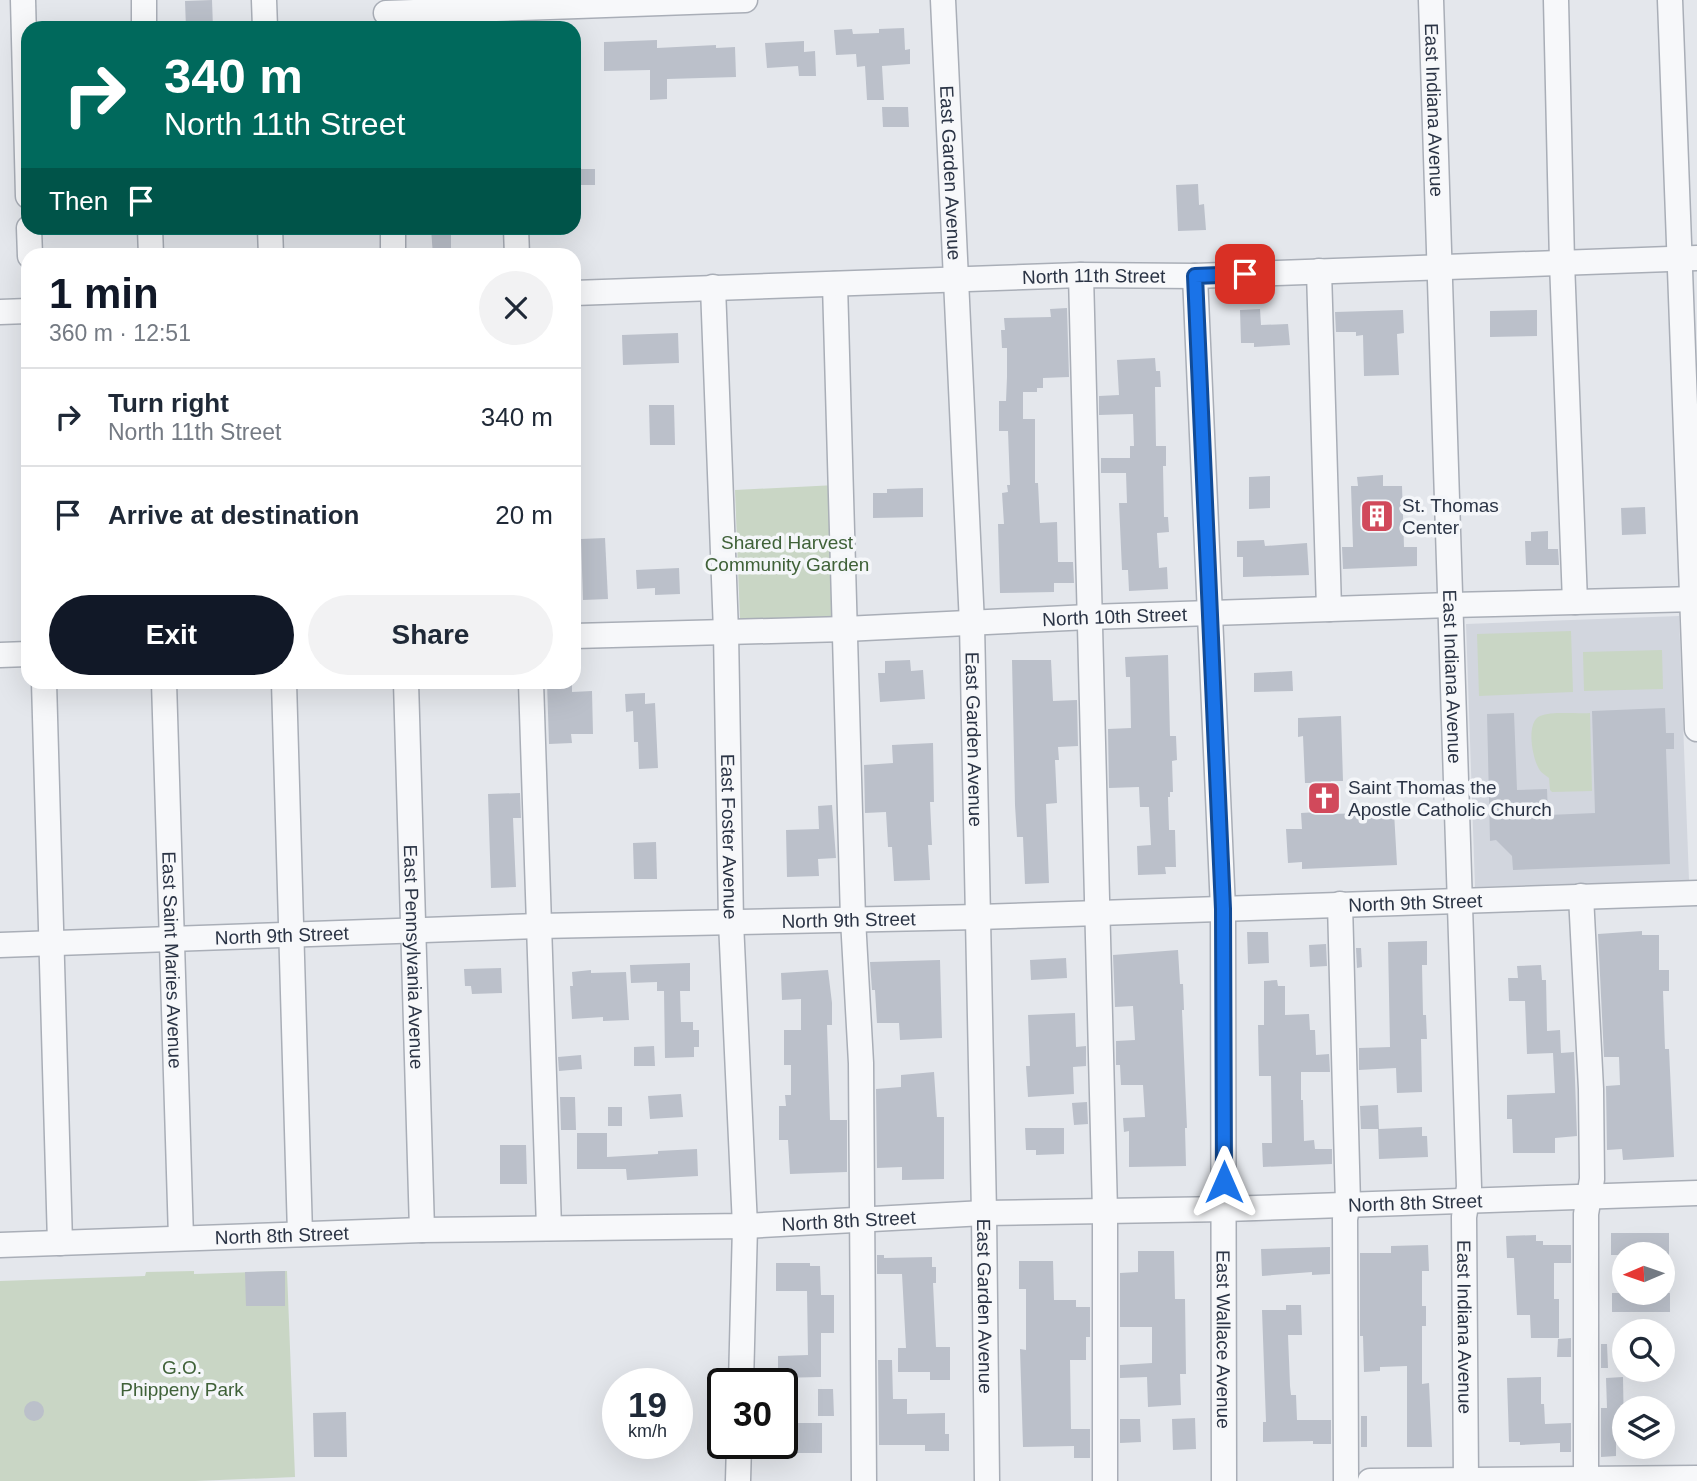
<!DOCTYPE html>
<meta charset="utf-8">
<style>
body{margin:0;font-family:Arial,sans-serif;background:#f2f2f3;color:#1f2937;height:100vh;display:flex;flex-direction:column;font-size:26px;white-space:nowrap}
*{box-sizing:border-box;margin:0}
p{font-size:23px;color:#747a83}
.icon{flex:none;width:38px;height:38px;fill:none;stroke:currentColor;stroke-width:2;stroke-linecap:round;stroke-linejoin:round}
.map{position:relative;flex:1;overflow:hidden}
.details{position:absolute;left:21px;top:248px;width:560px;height:441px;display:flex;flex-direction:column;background:#fff;border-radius:21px;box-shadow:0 7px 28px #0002}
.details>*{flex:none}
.banner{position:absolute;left:21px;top:21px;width:560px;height:214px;border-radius:21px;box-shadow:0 7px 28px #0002;background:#00695c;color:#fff;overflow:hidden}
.needle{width:46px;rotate:268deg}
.buttons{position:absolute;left:1612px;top:1242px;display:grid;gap:14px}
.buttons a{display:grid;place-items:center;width:63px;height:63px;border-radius:50%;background:#fff;box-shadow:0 7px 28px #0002;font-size:35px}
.speed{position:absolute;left:602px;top:1368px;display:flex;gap:14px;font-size:35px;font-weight:700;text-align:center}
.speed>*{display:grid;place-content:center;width:91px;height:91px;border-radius:50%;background:#fff;box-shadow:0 7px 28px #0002;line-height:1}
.speed small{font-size:18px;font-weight:400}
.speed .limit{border:4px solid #111;border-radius:10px;background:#fff;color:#111}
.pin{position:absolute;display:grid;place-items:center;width:60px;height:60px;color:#fff;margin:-30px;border-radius:14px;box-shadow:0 4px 10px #0006}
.me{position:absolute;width:77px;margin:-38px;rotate:0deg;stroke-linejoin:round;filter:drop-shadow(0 0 5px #0008)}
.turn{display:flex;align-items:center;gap:24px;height:147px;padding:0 28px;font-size:32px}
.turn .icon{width:91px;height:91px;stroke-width:2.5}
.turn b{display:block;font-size:49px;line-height:60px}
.then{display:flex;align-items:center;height:66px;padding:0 28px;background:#0003;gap:14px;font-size:26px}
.round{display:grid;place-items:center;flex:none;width:74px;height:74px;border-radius:37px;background:#f2f2f3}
.headline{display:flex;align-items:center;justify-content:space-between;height:119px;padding:0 28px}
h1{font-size:42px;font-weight:700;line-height:52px;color:#111827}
.cta{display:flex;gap:14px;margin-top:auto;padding:14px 28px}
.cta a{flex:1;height:80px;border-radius:42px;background:#111827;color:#fff;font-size:28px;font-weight:700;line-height:80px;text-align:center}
.cta a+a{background:#f2f2f3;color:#1f2937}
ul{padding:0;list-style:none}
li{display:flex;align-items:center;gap:21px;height:98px;padding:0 28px;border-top:2px solid #e0e1e3}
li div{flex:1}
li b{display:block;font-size:26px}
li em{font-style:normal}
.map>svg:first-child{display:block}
</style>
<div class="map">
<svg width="1697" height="1481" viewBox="0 0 1697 1481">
<rect width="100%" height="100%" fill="#e4e7ec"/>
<polygon fill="#d2d6de" points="1679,616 1689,880 1475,887 1466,624"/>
<g fill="#c9d6c5">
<polygon points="836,485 840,617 740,619 735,490"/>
<polygon points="1571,631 1573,692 1479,696 1477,634"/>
<polygon points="1662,650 1663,689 1584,691 1583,652"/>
<path d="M1590 713 1592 791 1552 792 1550 790 1549 778C1545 775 1540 772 1538 767 1532 756 1526 722 1540 716 1551 711 1577 714 1590 713Z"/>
<polygon points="194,1271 194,1274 287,1271 295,1477 195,1481 0,1481 0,1281 145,1276 146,1272"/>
</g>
<g fill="#bbc0ca">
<polygon points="212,0 213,28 186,28 185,1"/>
<polygon points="904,28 905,50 910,49 910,64 882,66 884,100 867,100 865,66 857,67 856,54 836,55 834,30 852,29 853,34 879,33 879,29"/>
<polygon points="657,40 657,48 716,45 716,48 735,47 736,77 667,79 667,99 650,100 650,70 604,71 604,42"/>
<polygon points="804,41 804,52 815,51 816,76 799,76 798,66 767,68 765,43"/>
<polygon points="882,107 908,107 909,127 883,127"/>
<rect x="574" y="169" width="21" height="16"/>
<polygon points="1198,184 1199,205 1204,204 1206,230 1178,231 1176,185"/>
<polygon points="431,228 451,228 451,256 433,256"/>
<polygon points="1067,308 1069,377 1043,378 1043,388 1037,388 1037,392 1023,392 1023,419 1035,419 1035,483 1038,483 1040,523 1057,522 1058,562 1073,562 1074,583 1054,583 1054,592 1000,593 998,524 1004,524 1002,493 1008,492 1007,485 1010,485 1008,431 999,431 999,401 1006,401 1007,377 1007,348 1002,348 1001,330 1005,330 1004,318 1051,317 1050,309"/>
<polygon points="1260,309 1261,325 1288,324 1290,345 1254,347 1254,343 1241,343 1240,310"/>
<polygon points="1403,310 1404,333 1397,334 1399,375 1364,376 1363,335 1356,336 1356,332 1336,332 1335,312"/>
<polygon points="1537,310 1537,336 1490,337 1490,311"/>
<polygon points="678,333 679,363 623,365 622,335"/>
<polygon points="1155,358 1156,371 1160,371 1161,387 1155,387 1156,446 1166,446 1166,466 1163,466 1164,517 1168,517 1169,532 1157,533 1159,568 1167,567 1168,589 1129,591 1128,570 1122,570 1119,503 1127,503 1126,473 1101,473 1101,458 1130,458 1130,446 1134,446 1133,414 1099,415 1099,396 1119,395 1117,360"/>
<polygon points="649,405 674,405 675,445 650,445"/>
<polygon points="1383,475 1383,486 1402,486 1404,547 1417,547 1417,566 1343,569 1342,547 1353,547 1351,486 1358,486 1357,477"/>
<polygon points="1270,476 1270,508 1249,509 1249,477"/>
<polygon points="923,488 923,517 873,518 873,493 887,493 887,489"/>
<polygon points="1645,507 1646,534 1622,535 1621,508"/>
<polygon points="1548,531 1548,549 1558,549 1559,565 1526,565 1525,541 1531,541 1531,532"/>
<polygon points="605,538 608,599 583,600 581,539"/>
<polygon points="1264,540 1265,546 1307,543 1309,575 1243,577 1243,557 1237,557 1237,541"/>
<polygon points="679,568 680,594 655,595 655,588 637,589 636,570"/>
<polygon points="1168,655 1170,736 1176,736 1177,760 1172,761 1173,792 1170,792 1170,797 1168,797 1169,830 1175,830 1176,867 1165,867 1166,874 1138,875 1137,846 1151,845 1149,807 1140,807 1139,787 1109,788 1108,729 1131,728 1130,677 1126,677 1125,657"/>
<polygon points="910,660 911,671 923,670 925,699 880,702 878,673 885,673 885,661"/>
<polygon points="1012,660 1051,660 1053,701 1077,700 1078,746 1058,747 1059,760 1055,760 1057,803 1046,804 1049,883 1025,884 1023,837 1017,837 1015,805"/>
<polygon points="1292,671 1293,691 1254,692 1254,673"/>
<polygon points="547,682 572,682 572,692 592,691 593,734 571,734 572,743 549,744"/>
<polygon points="645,693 645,704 655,703 658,768 639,769 638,742 634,742 633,711 626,712 625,694"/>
<polygon points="1665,708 1666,733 1674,733 1674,749 1666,749 1670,864 1513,870 1512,856 1496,840 1490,841 1487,714 1514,713 1517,790 1547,789 1548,815 1595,813 1592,711"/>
<polygon points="1341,716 1343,781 1331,781 1332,814 1394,812 1397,865 1302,869 1302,862 1288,863 1286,829 1302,829 1301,813 1318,812 1317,783 1305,783 1303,736 1298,737 1298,718"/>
<polygon points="933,743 934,802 930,802 932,845 928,845 930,880 894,881 892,847 888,847 886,812 865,813 864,765 893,763 892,745"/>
<polygon points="520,793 521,818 513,818 516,887 491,888 488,794"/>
<polygon points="832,805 836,858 818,859 819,876 787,877 786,830 819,829 818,806"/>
<polygon points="656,842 657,879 634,879 633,843"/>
<polygon points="1642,931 1642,935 1659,935 1659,970 1669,970 1669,991 1663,991 1665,1049 1669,1049 1674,1157 1623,1160 1622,1149 1607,1150 1606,1086 1620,1085 1619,1057 1604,1057 1598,934"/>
<polygon points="1247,932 1268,932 1269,963 1248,964"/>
<polygon points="1427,941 1427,965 1422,965 1423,1015 1426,1015 1427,1039 1421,1039 1422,1092 1397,1093 1396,1068 1359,1070 1359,1048 1390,1047 1388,942"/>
<polygon points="1326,944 1327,966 1310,967 1309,945"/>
<polygon points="1356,948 1361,948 1362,967 1357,968"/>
<polygon points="1178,950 1180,984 1183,984 1184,1010 1182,1010 1187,1128 1185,1128 1186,1166 1129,1167 1129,1131 1124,1132 1123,1118 1145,1117 1143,1085 1121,1085 1120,1065 1116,1065 1116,1041 1135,1040 1133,1006 1115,1007 1113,955"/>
<polygon points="1066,958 1067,978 1031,980 1030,960"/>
<polygon points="940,960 942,1038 900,1040 899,1023 877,1023 875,990 872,990 870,962"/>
<polygon points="690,963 690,991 680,991 681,1022 693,1022 693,1030 699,1030 699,1047 694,1047 694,1057 665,1058 664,991 657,991 657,982 631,983 630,965"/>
<polygon points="1541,965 1542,980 1546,980 1547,1031 1560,1030 1561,1053 1574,1052 1577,1136 1555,1138 1555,1153 1513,1153 1512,1119 1507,1119 1507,1095 1555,1093 1553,1053 1527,1054 1525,1001 1509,1001 1508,978 1518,978 1517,966"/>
<polygon points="501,968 502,993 472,994 471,986 465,986 464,969"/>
<polygon points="591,970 591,973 626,972 629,1020 603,1021 603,1017 572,1019 570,986 573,986 572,972"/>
<polygon points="828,970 832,1003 832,1025 827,1025 830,1120 847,1120 847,1172 790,1174 788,1140 779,1140 779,1106 786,1106 785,1095 791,1095 791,1065 784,1065 784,1030 801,1030 801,999 782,1000 781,973"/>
<polygon points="1277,980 1278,986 1285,986 1285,1015 1309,1014 1310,1030 1315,1030 1316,1055 1329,1054 1330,1072 1301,1072 1301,1100 1303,1100 1304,1141 1314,1140 1315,1149 1332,1149 1332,1164 1263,1167 1262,1143 1272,1143 1271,1076 1259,1076 1258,1025 1264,1025 1264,981"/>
<polygon points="1075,1013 1076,1047 1086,1046 1086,1066 1073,1067 1074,1094 1028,1097 1026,1066 1030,1066 1028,1015"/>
<polygon points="654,1046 655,1066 634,1066 634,1047"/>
<polygon points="581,1055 582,1069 559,1071 558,1057"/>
<polygon points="934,1072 937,1117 944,1117 944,1179 902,1180 902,1167 877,1168 876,1089 901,1087 901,1075"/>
<polygon points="681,1094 683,1117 650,1119 648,1096"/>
<polygon points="560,1097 575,1097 576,1130 561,1130"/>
<polygon points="1087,1102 1088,1124 1074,1125 1072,1103"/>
<polygon points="1378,1105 1379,1129 1422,1127 1422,1136 1427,1136 1428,1157 1379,1159 1378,1129 1361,1129 1360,1106"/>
<rect x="608" y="1107" width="14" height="19"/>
<polygon points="1025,1128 1064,1128 1064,1154 1036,1155 1036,1150 1026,1150"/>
<polygon points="577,1133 607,1133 607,1157 658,1154 658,1151 697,1149 698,1176 627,1180 626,1169 577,1169"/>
<polygon points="500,1145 526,1145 527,1184 500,1184"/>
<rect x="1611" y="1233" width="58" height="22"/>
<polygon points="1536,1235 1536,1241 1543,1241 1543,1245 1571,1245 1571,1263 1554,1263 1554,1299 1559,1299 1559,1338 1531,1338 1530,1315 1517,1315 1514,1258 1507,1258 1506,1236"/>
<polygon points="1428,1245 1429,1271 1422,1271 1422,1306 1426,1306 1426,1326 1422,1326 1422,1384 1429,1383 1432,1447 1407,1447 1407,1366 1380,1367 1380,1371 1364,1372 1363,1336 1360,1336 1360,1253 1391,1253 1391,1246"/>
<polygon points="1330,1247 1330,1274 1312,1275 1312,1272 1262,1276 1261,1249"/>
<polygon points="1138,1251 1174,1251 1175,1299 1185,1299 1186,1374 1180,1374 1181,1405 1148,1407 1147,1377 1120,1378 1120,1365 1152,1363 1152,1327 1120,1327 1120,1273 1138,1272"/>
<polygon points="877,1255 884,1255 884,1258 932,1257 932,1267 936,1267 936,1283 933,1283 936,1347 950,1347 950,1380 930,1380 930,1372 898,1372 898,1348 906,1348 902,1274 877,1274"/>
<polygon points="1019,1261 1053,1261 1054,1300 1076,1300 1076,1307 1090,1307 1090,1337 1086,1337 1086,1360 1070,1360 1071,1429 1090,1429 1090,1458 1074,1458 1074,1446 1023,1447 1020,1349 1026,1350 1026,1289 1019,1289"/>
<polygon points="776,1263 810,1263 810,1266 820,1266 821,1295 834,1295 834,1333 821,1333 821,1377 778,1378 778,1356 808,1355 807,1291 776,1291"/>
<polygon points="285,1271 285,1306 246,1306 245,1272"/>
<rect x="1612" y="1293" width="58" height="19"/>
<polygon points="1286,1305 1301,1305 1302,1335 1288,1335 1290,1386 1291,1395 1296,1395 1297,1420 1331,1420 1331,1444 1313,1444 1313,1441 1263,1442 1263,1422 1266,1422 1262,1310 1286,1310"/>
<polygon points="1571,1338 1571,1357 1557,1357 1558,1339"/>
<polygon points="1601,1344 1607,1344 1608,1368 1601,1368"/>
<polygon points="878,1360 892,1360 893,1399 907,1399 907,1414 945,1413 945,1434 949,1434 949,1451 925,1451 925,1445 879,1445"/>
<polygon points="1541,1377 1541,1404 1544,1404 1545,1424 1571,1423 1571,1452 1560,1452 1560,1443 1520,1445 1520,1442 1509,1442 1507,1378"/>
<polygon points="1623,1377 1624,1437 1616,1437 1616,1456 1601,1457 1601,1408 1607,1408 1606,1378"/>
<polygon points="818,1389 833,1389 834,1416 818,1416"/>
<circle cx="34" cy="1411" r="10"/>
<polygon points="346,1412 347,1457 314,1457 313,1413"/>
<rect x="1361" y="1416" width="6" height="31"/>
<polygon points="1195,1418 1196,1449 1173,1450 1172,1419"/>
<polygon points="1120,1419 1140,1419 1141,1442 1120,1443"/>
<polygon points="784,1423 822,1423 822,1453 782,1453"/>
</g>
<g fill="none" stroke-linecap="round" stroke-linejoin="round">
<g stroke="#a9aeb7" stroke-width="27">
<g id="minor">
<polyline points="23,0 28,196"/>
<polyline points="144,0 144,28"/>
<polyline points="264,0 265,28"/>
<path id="s1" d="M943 0 972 624 984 1213 987 1481"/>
<path id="s2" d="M1431 0 1469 1187 1464 1217 1466 1481"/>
<polyline points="1556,0 1562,262 1575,602"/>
<polyline points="1670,0 1697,729"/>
<polyline points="386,13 745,0"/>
<polyline points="29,228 30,256"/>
<polyline points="150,228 151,256"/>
<polyline points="270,228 271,256"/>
<polyline points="393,228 393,256"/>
<polyline points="516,228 517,256"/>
<polyline points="1319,271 1329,609"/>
<polyline points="1081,275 1105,1211 1105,1481"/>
<path id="s3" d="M1195 276 1223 909 1224 1481"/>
<polyline points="835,284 853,919 861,1063 864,1481"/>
<path id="s4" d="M713 287 726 632 731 922 745 1226 741 1384"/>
<path id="s5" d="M574 293 1081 275 1195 276 1697 258"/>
<polyline points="0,312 28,311"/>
<path id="s6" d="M574 636 845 629 1089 617 1451 605 1697 599"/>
<polyline points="0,655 28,654"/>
<polyline points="44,682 60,1243"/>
<path id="s7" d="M164 682 181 1238"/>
<polyline points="284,682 300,1234"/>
<path id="s8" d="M406 682 422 1230"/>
<polyline points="531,682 549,1228"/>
<polyline points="1581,896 1591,1089 1592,1179 1586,1214 1586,1481"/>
<polyline points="1340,904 1348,1204 1345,1219 1346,1481"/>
<path id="s9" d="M0 945 539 926 978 917 1697 893"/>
<path id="s10" d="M0 1245 422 1230 745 1226 984 1213 1225 1209 1697 1193"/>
<polyline points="738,1481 739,1444"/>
<polyline points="1370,1481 1697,1478"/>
</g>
</g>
<use href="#minor" stroke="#f7f8fa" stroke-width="24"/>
</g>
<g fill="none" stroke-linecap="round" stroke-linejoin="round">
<g stroke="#114b97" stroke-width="18">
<polyline id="route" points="1224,1182 1223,909 1195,276 1245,274"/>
</g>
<use href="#route" stroke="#1a73e8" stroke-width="12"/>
</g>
<defs>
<g id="building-square" transform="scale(1.75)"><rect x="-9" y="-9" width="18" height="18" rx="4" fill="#d1495b" stroke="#f4f6f9"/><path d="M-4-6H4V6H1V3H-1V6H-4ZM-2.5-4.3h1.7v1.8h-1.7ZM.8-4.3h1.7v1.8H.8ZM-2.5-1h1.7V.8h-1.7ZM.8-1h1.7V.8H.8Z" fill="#fff"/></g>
<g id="church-square" transform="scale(1.75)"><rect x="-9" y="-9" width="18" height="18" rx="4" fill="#d1495b" stroke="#f4f6f9"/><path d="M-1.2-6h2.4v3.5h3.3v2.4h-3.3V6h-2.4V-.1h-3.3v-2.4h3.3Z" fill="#fff"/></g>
</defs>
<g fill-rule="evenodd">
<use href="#building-square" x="1377" y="516"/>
<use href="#church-square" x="1324" y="798"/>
</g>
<g text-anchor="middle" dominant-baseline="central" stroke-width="7" stroke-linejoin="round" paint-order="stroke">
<g font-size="19" fill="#2b3445" stroke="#f4f6f9">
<text stroke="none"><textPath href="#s2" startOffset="110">East Indiana Avenue</textPath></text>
<text stroke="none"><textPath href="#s1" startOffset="173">East Garden Avenue</textPath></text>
<text stroke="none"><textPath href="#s5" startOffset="520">North 11th Street</textPath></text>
<text stroke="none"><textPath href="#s6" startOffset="541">North 10th Street</textPath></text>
<text stroke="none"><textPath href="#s2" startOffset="677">East Indiana Avenue</textPath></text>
<text stroke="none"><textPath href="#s1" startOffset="740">East Garden Avenue</textPath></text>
<text stroke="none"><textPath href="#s4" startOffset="550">East Foster Avenue</textPath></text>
<text stroke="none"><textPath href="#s9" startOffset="1416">North 9th Street</textPath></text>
<text stroke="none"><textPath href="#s9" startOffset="849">North 9th Street</textPath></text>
<text stroke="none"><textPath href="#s9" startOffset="282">North 9th Street</textPath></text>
<text stroke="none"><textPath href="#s8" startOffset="275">East Pennsylvania Avenue</textPath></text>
<text stroke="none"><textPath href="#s7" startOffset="278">East Saint Maries Avenue</textPath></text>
<text stroke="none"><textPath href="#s10" startOffset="1416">North 8th Street</textPath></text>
<text stroke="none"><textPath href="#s10" startOffset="849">North 8th Street</textPath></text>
<text stroke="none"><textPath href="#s10" startOffset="282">North 8th Street</textPath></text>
<text stroke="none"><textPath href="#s1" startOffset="1307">East Garden Avenue</textPath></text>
<text stroke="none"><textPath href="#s2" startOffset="1328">East Indiana Avenue</textPath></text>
<text stroke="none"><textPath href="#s3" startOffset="1064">East Wallace Avenue</textPath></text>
</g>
<g font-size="19" fill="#2b3445" stroke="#f4f6f9" text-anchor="start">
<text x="1402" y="505">St. Thomas<tspan x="1402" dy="22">Center</tspan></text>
<text x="1348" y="787">Saint Thomas the<tspan x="1348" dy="22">Apostle Catholic Church</tspan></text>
</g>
<g font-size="19" fill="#3f6138" stroke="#f4f6f9">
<text x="787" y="542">Shared Harvest<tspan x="787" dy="22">Community Garden</tspan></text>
<text x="182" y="1367">G.O.<tspan x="182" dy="22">Phippeny Park</tspan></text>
</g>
</g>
</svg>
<div class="buttons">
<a><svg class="needle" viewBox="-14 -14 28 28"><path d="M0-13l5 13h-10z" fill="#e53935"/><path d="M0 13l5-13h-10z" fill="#747a83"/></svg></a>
<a><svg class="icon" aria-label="search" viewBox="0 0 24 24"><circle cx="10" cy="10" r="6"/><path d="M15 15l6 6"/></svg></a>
<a><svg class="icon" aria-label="layers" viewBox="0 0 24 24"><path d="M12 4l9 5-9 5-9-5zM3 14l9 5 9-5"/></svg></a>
</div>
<div class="speed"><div>19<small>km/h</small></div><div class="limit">30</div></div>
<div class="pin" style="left:1245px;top:274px;background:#d93025"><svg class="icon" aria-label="arrive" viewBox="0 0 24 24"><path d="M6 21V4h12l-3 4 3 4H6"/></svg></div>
<svg class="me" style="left:1224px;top:1182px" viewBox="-20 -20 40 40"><path d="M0-17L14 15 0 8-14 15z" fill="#1a73e8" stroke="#fff" stroke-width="4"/></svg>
<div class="banner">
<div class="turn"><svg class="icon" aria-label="right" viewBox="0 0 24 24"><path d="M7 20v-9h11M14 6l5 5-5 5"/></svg><div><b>340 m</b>North 11th Street</div></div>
<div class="then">Then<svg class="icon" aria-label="arrive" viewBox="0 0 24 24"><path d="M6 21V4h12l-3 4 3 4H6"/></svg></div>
</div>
<section class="details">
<div class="headline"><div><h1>1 min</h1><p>360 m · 12:51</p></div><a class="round"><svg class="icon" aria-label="close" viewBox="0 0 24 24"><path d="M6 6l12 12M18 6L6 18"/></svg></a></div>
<ul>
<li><svg class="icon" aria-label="right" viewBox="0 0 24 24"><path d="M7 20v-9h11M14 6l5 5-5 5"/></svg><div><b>Turn right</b><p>North 11th Street</p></div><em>340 m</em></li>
<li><svg class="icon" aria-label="arrive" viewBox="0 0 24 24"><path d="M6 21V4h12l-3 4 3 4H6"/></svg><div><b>Arrive at destination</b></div><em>20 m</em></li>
</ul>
<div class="cta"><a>Exit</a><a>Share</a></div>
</section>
</div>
